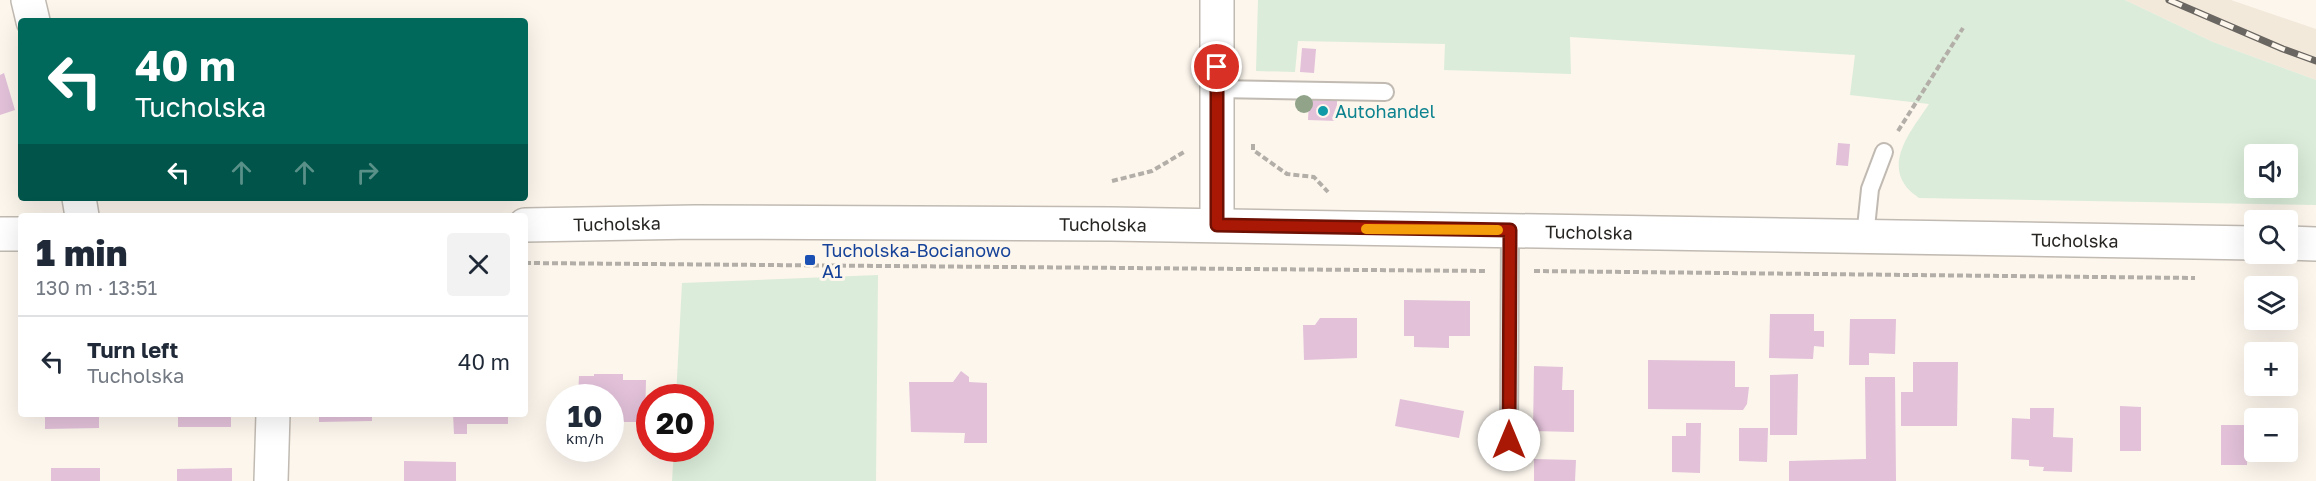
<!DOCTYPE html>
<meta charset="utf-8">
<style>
body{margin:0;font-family:"Golos Text",sans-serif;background:#f2f2f3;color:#1f2937;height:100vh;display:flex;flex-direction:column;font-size:22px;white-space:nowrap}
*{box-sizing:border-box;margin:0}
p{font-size:20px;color:#747a83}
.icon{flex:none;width:33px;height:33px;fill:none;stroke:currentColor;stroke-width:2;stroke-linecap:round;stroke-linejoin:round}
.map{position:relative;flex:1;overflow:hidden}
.side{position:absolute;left:18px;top:213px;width:510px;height:204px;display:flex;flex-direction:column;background:#fff;border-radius:6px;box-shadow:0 6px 24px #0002}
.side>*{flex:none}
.top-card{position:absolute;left:18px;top:18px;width:510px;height:183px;border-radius:6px;box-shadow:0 6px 24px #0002;background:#00695c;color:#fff;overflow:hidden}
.fabs{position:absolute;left:2244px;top:144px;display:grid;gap:12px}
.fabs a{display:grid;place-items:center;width:54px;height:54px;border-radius:6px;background:#fff;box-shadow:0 6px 24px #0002;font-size:30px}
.speed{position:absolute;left:546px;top:384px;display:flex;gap:12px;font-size:30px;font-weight:700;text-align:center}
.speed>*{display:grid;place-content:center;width:78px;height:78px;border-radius:50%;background:#fff;box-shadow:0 6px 24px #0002;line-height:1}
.speed small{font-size:15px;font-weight:400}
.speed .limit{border:9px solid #d22;background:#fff;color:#111}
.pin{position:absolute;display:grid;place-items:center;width:51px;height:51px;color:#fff;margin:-26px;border:3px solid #fff;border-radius:50%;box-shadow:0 2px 6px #0007}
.me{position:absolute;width:66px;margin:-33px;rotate:0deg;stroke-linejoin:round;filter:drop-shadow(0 0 4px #0008)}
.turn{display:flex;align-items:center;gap:21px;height:126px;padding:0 18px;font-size:27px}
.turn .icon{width:78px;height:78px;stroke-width:2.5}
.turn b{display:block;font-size:42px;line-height:51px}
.lanes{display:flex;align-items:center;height:57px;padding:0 18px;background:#0003;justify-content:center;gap:30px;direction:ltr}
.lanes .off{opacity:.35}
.round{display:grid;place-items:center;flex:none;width:63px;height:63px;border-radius:6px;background:#f2f2f3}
.summary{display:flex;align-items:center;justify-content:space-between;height:102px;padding:0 18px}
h1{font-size:36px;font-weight:800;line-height:45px}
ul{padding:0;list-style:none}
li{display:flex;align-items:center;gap:18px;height:90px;padding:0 18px;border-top:2px solid #e0e1e3}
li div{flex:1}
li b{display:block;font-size:22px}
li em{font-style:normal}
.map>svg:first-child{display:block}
</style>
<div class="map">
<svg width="2316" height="481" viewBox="0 0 2316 481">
<rect width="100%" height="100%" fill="#fcf6ed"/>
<polygon fill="#f3e9da" points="2125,0 2231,0 2316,29 2316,80 2213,42"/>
<g fill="#dbecda" fill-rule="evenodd">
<path d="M1258 0H2125L2213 42 2316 80V205L1919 198C1914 194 1908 190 1905 185 1886 158 1915 126 1929 104L1850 95 1855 55 1570 37 1571 74 1444 70 1445 44 1298 41 1295 72 1256 71ZM2254 154H2288V188H2254Z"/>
<polygon points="878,275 876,481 672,481 674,449 700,448 700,398 676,397 682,283"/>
</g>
<g fill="#e2c1d9">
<polygon points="1302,48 1316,49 1314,73 1300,72"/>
<polygon points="4,73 15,110 0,115 0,75"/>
<polygon points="1309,100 1337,101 1337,121 1308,120"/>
<polygon points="1838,143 1850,144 1848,166 1836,165"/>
<polygon points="1404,300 1470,301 1470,336 1449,336 1449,348 1414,347 1414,336 1404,336"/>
<polygon points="1770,314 1814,314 1814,331 1824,331 1824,347 1814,346 1813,359 1769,358"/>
<polygon points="1320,318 1357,318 1357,358 1304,360 1303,325 1315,325"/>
<polygon points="1850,319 1896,319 1895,354 1869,353 1869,365 1849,365"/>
<polygon points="1648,360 1735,361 1735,387 1749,387 1747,404 1743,410 1648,409"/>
<polygon points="1913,362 1958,362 1957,426 1901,426 1901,392 1913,392"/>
<polygon points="1534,366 1563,367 1562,390 1574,390 1574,432 1533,431"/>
<polygon points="961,371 969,377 969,382 987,383 987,443 964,443 965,433 911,432 909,382 953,382"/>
<polygon points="594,374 623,374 623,380 646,380 645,422 610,422 610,398 578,398 579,376 594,376"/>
<polygon points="1798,374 1797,435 1770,435 1770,375"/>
<polygon points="1865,377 1895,377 1896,481 1789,481 1789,461 1866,459"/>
<polygon points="1400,399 1464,411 1459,438 1395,426"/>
<polygon points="2120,406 2141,407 2141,451 2120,451"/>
<polygon points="2030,408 2054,408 2053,437 2073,438 2072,472 2043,471 2044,467 2029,466 2029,460 2011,459 2012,418 2030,419"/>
<polygon points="45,414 99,414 99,428 45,429"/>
<rect x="178" y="414" width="53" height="13"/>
<polygon points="319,414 372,414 372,421 319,422"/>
<polygon points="453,414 508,414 508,424 467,424 467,434 454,434"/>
<polygon points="1686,423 1701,423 1700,473 1672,472 1672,436 1686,436"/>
<polygon points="2221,425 2248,425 2247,465 2221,465"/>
<polygon points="1739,428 1768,428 1767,462 1739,461"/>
<polygon points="1534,459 1576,460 1575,481 1534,481"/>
<polygon points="404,461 456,462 456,481 404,481"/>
<rect x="51" y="468" width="49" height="13"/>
<polygon points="232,468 232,481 177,481 177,469"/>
</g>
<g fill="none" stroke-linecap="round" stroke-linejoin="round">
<g stroke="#c0bab2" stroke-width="20">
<g id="service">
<polyline points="1217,89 1385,92"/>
<polyline points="1865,237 1870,189 1884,152"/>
<polyline points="1509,440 1510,230"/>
</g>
</g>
<g stroke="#c0bab2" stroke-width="36">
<g id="minor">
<polyline points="28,0 33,21"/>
<polyline points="79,198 82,216"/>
<polyline points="271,481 273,414"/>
</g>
</g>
<g stroke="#c0bab2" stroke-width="36">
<polyline id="tertiary" points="1217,0 1217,225"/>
</g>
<g stroke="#c0bab2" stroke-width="36">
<g id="secondary">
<path id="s1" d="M525 225 695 222 1111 224 2254 243"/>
<polyline points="0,234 21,234"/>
<polyline points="2288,243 2316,244"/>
</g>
</g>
<g stroke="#b3afa8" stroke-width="4" stroke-dasharray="6 3" stroke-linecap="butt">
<polyline points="1898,131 1963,28"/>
<polyline points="1253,144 1253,150 1287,174 1314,177 1328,192"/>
<polyline points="1112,181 1152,171 1184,152"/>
<polyline points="525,263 1487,271"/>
<polyline points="1534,271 2195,278"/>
<polyline points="2254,278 2288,279"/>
</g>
<use href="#service" stroke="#fff" stroke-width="16"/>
<use href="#minor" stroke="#fff" stroke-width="33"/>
<use href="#tertiary" stroke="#fff" stroke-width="33"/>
<use href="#secondary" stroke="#fff" stroke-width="33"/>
<g stroke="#6a6661" stroke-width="7">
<polyline id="rail" points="2169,0 2283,49 2316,61"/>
</g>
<use href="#rail" stroke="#fcf6ed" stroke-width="4.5" stroke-dasharray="14" stroke-linecap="butt"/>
</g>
<circle fill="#91a388" cx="1304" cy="104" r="9"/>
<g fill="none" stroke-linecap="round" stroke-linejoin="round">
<g stroke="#6e1003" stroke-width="15">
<polyline id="route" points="1217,67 1217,225 1510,230 1509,440"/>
</g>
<use href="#route" stroke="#a91805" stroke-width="10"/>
<polyline stroke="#f59e0b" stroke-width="10" points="1366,229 1498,230"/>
</g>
<circle fill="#0f9aa8" stroke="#fcf6ed" stroke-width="2" cx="1323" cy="111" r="6"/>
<rect fill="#1a4fb4" stroke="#fcf6ed" stroke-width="2" x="804" y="254" width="12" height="12" rx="3"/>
<g text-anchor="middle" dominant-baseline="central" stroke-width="6" stroke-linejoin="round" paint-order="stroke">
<g font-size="18" fill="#0d838f" stroke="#fcf6ed" text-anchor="start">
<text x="1335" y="111">Autohandel</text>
</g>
<g font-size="18" fill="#272522" stroke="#fcf6ed">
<text stroke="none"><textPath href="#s1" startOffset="92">Tucholska</textPath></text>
<text stroke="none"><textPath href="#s1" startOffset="578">Tucholska</textPath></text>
<text stroke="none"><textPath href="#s1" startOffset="1064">Tucholska</textPath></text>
<text stroke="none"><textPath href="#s1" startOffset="1550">Tucholska</textPath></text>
</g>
<g font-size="18" fill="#164399" stroke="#fcf6ed" text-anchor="start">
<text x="822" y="250">Tucholska-Bocianowo<tspan x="822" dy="21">A1</tspan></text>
</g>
</g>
</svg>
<div class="fabs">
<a><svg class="icon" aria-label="sound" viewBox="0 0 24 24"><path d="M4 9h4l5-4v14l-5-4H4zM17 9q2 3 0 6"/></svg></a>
<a><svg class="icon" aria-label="search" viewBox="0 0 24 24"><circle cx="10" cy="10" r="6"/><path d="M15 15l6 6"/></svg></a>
<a><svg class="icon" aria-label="layers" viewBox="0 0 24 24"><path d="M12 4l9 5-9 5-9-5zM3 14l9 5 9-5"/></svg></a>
<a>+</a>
<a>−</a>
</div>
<div class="speed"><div>10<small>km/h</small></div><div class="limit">20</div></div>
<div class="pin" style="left:1217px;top:67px;background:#d93025"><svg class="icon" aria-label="arrive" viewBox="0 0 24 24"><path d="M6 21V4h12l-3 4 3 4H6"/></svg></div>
<svg class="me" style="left:1509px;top:440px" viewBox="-20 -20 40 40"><circle r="19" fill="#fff"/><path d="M0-13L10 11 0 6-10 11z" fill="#a91805"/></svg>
<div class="top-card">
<div class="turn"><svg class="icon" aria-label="left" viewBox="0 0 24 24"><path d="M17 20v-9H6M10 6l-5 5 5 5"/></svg><div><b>40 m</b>Tucholska</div></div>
<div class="lanes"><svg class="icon" aria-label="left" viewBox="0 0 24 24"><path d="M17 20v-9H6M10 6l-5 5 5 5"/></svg><svg class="icon off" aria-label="ahead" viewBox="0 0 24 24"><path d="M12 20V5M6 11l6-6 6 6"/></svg><svg class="icon off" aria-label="ahead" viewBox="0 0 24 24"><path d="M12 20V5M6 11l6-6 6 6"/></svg><svg class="icon off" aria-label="right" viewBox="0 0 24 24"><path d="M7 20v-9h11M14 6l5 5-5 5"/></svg></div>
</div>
<section class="side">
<div class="summary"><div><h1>1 min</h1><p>130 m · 13:51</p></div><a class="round"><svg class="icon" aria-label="close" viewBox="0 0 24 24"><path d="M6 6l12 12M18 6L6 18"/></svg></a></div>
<ul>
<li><svg class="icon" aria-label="left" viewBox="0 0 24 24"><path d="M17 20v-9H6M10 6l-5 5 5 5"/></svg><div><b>Turn left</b><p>Tucholska</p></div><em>40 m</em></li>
</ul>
</section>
</div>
